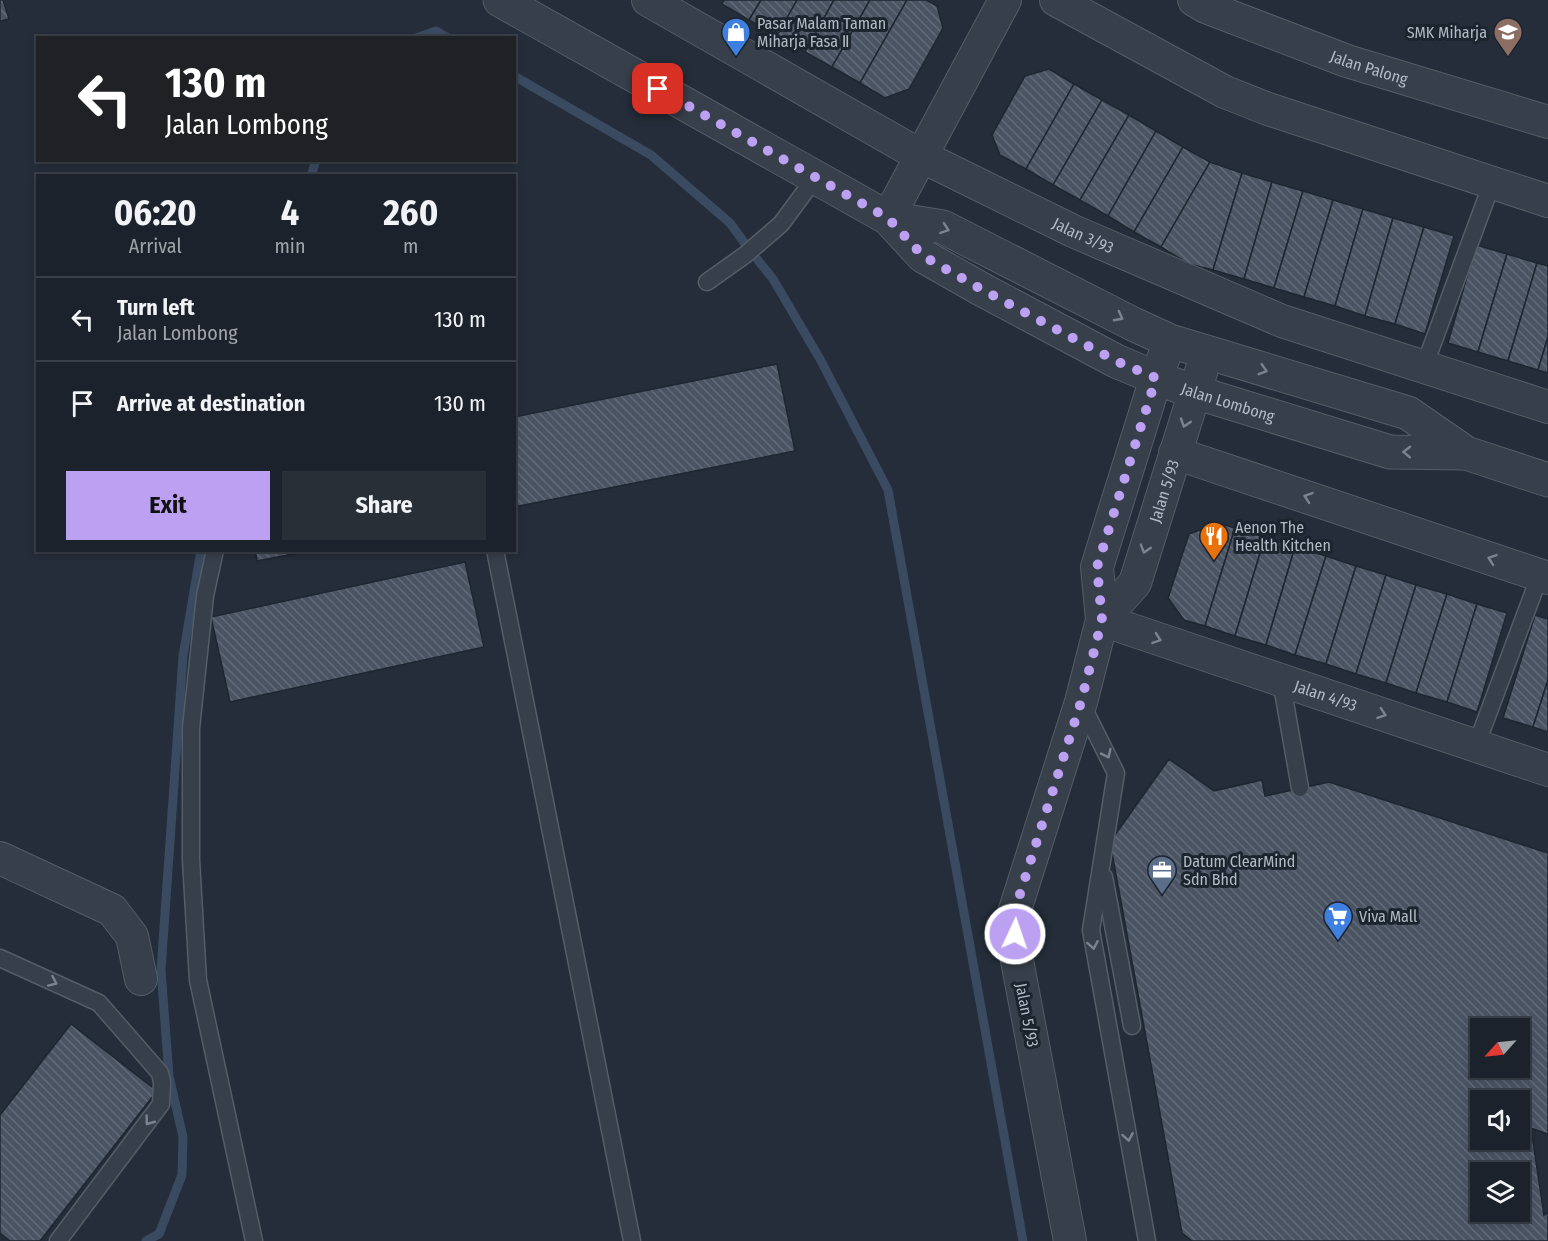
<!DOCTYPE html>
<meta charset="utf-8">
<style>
body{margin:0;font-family:"Fira Sans Condensed",sans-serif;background:#282f37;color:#f1f3f6;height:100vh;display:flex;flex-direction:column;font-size:22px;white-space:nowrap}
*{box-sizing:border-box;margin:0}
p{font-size:20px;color:#a0a4a9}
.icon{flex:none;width:33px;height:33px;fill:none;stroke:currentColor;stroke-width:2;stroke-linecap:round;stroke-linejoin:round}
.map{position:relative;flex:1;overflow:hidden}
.side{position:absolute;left:36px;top:174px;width:480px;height:378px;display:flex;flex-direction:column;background:#1b222b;border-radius:0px;box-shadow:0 3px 9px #0003,0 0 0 2px #393f47}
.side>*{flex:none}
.top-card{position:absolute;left:36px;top:36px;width:480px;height:126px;border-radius:0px;box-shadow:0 3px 9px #0003,0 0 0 2px #393f47;background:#202124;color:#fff;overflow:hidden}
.needle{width:39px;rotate:243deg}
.tools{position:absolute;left:1470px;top:1018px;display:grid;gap:12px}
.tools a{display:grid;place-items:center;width:60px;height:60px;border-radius:0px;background:#1b222b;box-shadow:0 3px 9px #0003,0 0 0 2px #393f47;font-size:30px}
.pin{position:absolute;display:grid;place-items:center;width:51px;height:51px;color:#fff;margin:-26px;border-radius:12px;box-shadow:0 3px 9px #0006}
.me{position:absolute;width:66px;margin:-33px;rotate:3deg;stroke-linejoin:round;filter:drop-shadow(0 0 4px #0008)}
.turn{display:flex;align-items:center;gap:21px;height:126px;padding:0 30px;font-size:27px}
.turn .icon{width:78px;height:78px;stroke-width:2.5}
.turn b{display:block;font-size:42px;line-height:51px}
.eta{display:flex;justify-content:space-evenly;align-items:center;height:102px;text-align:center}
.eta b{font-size:36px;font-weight:700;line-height:42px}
.primary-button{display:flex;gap:12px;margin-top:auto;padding:12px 30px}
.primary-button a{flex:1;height:69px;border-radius:0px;background:#bca0f2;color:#111;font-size:24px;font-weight:700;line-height:69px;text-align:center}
.primary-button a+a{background:#282f37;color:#f1f3f6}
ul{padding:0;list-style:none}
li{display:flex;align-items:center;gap:18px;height:84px;padding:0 30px;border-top:2px solid #393f47}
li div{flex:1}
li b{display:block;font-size:22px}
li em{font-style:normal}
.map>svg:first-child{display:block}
</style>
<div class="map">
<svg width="1548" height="1241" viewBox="0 0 1548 1241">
<defs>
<pattern id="building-back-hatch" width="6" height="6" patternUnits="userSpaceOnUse" patternTransform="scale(1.5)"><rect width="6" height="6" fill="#4a5463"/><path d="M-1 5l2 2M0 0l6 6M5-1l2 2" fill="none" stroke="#626a78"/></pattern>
</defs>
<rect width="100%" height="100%" fill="#242d39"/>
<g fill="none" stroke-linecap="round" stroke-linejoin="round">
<g stroke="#3a4a61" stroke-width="9">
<polyline points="416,38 436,31 448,38"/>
<polyline points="514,76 651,155 730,223 746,245"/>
<polyline points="311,176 316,160"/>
<polyline points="757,259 773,279 820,359 888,490 1023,1241"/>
<polyline points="146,1241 159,1234 182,1175 183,1137 169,1076 161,970 183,656 201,550"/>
</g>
</g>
<g fill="url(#building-back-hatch)" stroke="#1e2630" stroke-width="1.5" fill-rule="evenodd">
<polygon points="0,0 3,0 9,19 0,21"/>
<polygon points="724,0 761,0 749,20 722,4"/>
<polygon points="761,0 797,0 777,36 749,20"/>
<polygon points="797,0 834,0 805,52 777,36"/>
<polygon points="834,0 870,0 832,67 805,52"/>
<polygon points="870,0 907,0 860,83 832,67"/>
<polygon points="907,0 926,0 937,6 943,28 909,89 885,98 860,83"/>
<polygon points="1049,69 1074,84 1026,169 1000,155 992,135 1025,76"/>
<polygon points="1074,84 1102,100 1053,185 1026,169"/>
<polygon points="1102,100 1129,115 1080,200 1053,185"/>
<polygon points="1129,115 1156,131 1108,216 1080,200"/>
<polygon points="1156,131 1183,147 1134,232 1108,216"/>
<polygon points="1183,147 1210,162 1161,247 1134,232"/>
<polygon points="1210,162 1242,173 1213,270 1189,264 1161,247"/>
<polygon points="1242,173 1272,182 1244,279 1213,270"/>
<polygon points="1272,182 1303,191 1274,288 1244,279"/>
<polygon points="1303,191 1333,200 1304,297 1274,288"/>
<polygon points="1333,200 1363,209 1335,306 1304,297"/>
<polygon points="1363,209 1393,218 1365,316 1335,306"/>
<polygon points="1393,218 1424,227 1395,324 1365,316"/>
<polygon points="1424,227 1454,236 1425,334 1395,324"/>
<polygon points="1476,245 1507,254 1478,352 1448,343"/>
<polygon points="1507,254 1537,263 1508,361 1478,352"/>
<polygon points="1537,263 1548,266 1548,337 1538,370 1508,361"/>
<polygon points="1548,337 1548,373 1538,370"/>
<polygon points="777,364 795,451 514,507 514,417"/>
<polygon points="1218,523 1235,528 1205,626 1184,620 1168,598 1189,534"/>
<polygon points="1235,528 1265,537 1235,636 1205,626"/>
<polygon points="1265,537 1295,547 1266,645 1235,636"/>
<polygon points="1295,547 1326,556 1295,655 1266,645"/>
<polygon points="255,550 314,550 257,561"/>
<polygon points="1326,556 1356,566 1326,664 1295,655"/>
<polygon points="465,562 484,647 230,702 211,617"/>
<polygon points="1356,566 1386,575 1356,674 1326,664"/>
<polygon points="1386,575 1416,585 1386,683 1356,674"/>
<polygon points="1416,585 1447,594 1416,693 1386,683"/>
<polygon points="1447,594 1477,604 1447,702 1416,693"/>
<polygon points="1477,604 1507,613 1477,712 1447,702"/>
<polygon points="1535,615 1548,619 1548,680 1533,727 1503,718"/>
<polygon points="1548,680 1548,732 1533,727"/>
<path d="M1169 759 1214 791 1262 780 1265 796 1329 782 1548 853V1134L1531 1128 1544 1215 1548 1213V1241H1192L1182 1233 1110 842ZM1480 1029H1520V1068H1480ZM1480 1101H1520V1140H1480ZM1480 1173H1520V1212H1480Z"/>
<polygon points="71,1024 157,1091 40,1241 10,1241 0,1233 0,1115"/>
</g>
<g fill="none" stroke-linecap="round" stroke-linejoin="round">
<g stroke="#555d67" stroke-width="19">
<g id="service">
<polyline points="707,282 745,255 781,224 815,178"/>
<polyline points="1424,367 1492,183"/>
<polyline points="215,550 205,596 191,728 191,860 198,980 254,1241"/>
<polyline points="495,550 632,1241"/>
<polyline points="1281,680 1300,788"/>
<polyline points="1081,703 1116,773 1091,930 1147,1241"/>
<polyline points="1476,746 1540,575"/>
<polyline points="1104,877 1132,1026"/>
<polyline points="0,958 99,1003 160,1073 162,1082 161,1104 58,1241"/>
</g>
</g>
<g stroke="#555d67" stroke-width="34">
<g id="minor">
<path id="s1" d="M648 0 921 156 1073 231 1282 321 1548 407"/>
<polyline points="1056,0 1225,92 1268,109 1548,201"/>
<path id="s2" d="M1194 0 1206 7 1347 61 1548 122"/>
<polyline points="888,218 1005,0"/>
<polyline points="1175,453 1548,578"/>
<path id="s3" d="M1102 620 1548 770"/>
<path id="s4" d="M1102 620 1135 583 1207 353"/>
<polyline points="0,858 112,910 132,936 141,979"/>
<polyline points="1070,1241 1016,955 1014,913 1081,702 1102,620 1097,567 1156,378 1170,341"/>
</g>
</g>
<g stroke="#555d67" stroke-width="35">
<g id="tertiary">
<path id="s5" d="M500 0 888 218 923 256 981 289 1116 361 1156 378 1195 392 1390 452 1466 453"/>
<polyline points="888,218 943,227 1133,324 1170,341 1408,413 1466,453 1548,480"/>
</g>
</g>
<use href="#service" stroke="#373f4a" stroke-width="16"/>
<use href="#minor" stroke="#373f4a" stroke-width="32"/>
<use href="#tertiary" stroke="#373f4a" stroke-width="33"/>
</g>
<defs><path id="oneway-chevron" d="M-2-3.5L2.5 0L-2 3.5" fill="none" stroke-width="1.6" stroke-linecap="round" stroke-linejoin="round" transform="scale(1.5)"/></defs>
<g stroke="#7b838e">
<use href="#oneway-chevron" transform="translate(945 229) rotate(19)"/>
<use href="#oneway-chevron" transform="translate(1119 317) rotate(28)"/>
<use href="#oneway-chevron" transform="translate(1263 370) rotate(17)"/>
<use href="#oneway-chevron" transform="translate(1185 423) rotate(108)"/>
<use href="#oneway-chevron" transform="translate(1407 452) rotate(-179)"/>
<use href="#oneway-chevron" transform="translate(1308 497) rotate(-161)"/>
<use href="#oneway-chevron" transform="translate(1145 549) rotate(107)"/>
<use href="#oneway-chevron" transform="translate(1492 559) rotate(-161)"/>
<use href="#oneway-chevron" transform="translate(1157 639) rotate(19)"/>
<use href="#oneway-chevron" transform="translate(1382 714) rotate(19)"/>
<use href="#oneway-chevron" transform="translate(1107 754) rotate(64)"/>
<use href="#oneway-chevron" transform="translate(1093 945) rotate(80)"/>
<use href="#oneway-chevron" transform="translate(53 982) rotate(24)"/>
<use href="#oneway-chevron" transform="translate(149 1121) rotate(127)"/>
<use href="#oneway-chevron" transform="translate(1128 1137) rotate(80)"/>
</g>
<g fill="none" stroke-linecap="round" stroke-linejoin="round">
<polyline stroke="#bca0f2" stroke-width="10" stroke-dasharray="0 18" points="658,89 888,218 923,256 981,289 1116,361 1156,378 1097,567 1102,620 1081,702 1014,913 1015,934"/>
</g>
<defs>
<g id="shop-pin" transform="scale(1.5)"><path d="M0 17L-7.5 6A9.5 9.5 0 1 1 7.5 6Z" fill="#3f7fe0" stroke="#1c242e"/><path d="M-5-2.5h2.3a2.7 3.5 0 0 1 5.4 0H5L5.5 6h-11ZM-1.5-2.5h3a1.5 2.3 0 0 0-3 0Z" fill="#fff"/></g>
<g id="school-pin" transform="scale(1.5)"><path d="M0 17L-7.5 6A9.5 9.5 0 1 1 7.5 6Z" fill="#8d6e63" stroke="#1c242e"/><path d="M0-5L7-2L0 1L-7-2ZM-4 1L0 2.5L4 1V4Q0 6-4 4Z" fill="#fff"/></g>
<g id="restaurant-pin" transform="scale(1.5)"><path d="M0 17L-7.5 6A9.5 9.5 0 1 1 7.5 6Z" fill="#e8710a" stroke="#1c242e"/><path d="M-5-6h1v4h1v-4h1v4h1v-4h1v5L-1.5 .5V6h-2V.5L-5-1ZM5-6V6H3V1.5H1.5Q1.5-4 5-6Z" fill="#fff"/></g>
<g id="office-pin" transform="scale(1.5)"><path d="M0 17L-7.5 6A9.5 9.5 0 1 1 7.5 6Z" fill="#5c6f8a" stroke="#1c242e"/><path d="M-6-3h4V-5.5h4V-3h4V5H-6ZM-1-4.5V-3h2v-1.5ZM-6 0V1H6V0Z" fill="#fff"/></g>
<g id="supermarket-pin" transform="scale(1.5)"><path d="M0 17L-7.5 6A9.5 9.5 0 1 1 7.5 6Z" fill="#3f7fe0" stroke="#1c242e"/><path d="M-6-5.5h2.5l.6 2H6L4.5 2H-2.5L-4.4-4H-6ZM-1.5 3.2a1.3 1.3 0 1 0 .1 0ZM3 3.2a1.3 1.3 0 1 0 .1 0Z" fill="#fff"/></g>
</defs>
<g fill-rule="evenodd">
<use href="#shop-pin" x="736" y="32"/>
<use href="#school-pin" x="1508" y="32"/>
<use href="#restaurant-pin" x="1214" y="536"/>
<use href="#office-pin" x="1162" y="870"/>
<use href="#supermarket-pin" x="1338" y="916"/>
</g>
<g text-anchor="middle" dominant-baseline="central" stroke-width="6" stroke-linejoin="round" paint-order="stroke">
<g font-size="16" fill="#b2bac5" stroke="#1c242e" text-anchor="start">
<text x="757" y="23">Pasar Malam Taman<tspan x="757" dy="18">Miharja Fasa Ⅱ</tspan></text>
<text x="1487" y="32" text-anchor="end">SMK Miharja</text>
<text x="1235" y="527">Aenon The<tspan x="1235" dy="18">Health Kitchen</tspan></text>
<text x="1183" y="861">Datum ClearMind<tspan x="1183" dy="18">Sdn Bhd</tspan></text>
<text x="1359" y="916">Viva Mall</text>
</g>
<g font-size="16" fill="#b2bac5" stroke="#1c242e">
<text stroke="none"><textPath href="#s2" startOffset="188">Jalan Palong</textPath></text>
<text stroke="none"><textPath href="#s1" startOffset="495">Jalan 3/93</textPath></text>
<text stroke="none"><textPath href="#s5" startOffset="836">Jalan Lombong</textPath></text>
<text stroke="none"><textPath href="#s4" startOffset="146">Jalan 5/93</textPath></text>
<text stroke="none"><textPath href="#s3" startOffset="236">Jalan 4/93</textPath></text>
<text transform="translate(1027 1015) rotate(79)">Jalan 5/93</text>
</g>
</g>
</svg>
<div class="tools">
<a><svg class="needle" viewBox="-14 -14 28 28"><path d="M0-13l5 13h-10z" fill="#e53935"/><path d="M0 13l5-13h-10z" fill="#a0a4a9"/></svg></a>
<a><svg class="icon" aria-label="sound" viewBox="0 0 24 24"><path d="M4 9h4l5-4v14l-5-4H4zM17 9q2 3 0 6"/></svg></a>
<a><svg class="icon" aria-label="layers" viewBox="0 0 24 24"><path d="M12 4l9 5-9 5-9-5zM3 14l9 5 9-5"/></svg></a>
</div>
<div class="pin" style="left:658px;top:89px;background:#d93025"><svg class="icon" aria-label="arrive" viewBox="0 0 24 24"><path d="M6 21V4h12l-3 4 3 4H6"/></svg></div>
<svg class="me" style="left:1015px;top:934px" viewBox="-20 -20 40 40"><circle r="17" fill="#bca0f2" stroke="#fff" stroke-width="3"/><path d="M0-11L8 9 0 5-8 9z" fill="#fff"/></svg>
<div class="top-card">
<div class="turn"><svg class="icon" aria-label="left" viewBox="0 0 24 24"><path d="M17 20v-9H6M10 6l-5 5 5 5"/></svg><div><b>130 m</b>Jalan Lombong</div></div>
</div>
<section class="side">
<div class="eta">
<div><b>06:20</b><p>Arrival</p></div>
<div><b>4</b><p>min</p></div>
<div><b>260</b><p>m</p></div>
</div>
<ul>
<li><svg class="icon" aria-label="left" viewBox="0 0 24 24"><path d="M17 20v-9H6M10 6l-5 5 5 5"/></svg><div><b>Turn left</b><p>Jalan Lombong</p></div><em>130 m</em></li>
<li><svg class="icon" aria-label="arrive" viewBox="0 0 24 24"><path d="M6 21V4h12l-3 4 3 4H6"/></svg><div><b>Arrive at destination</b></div><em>130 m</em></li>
</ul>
<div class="primary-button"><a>Exit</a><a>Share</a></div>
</section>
</div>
